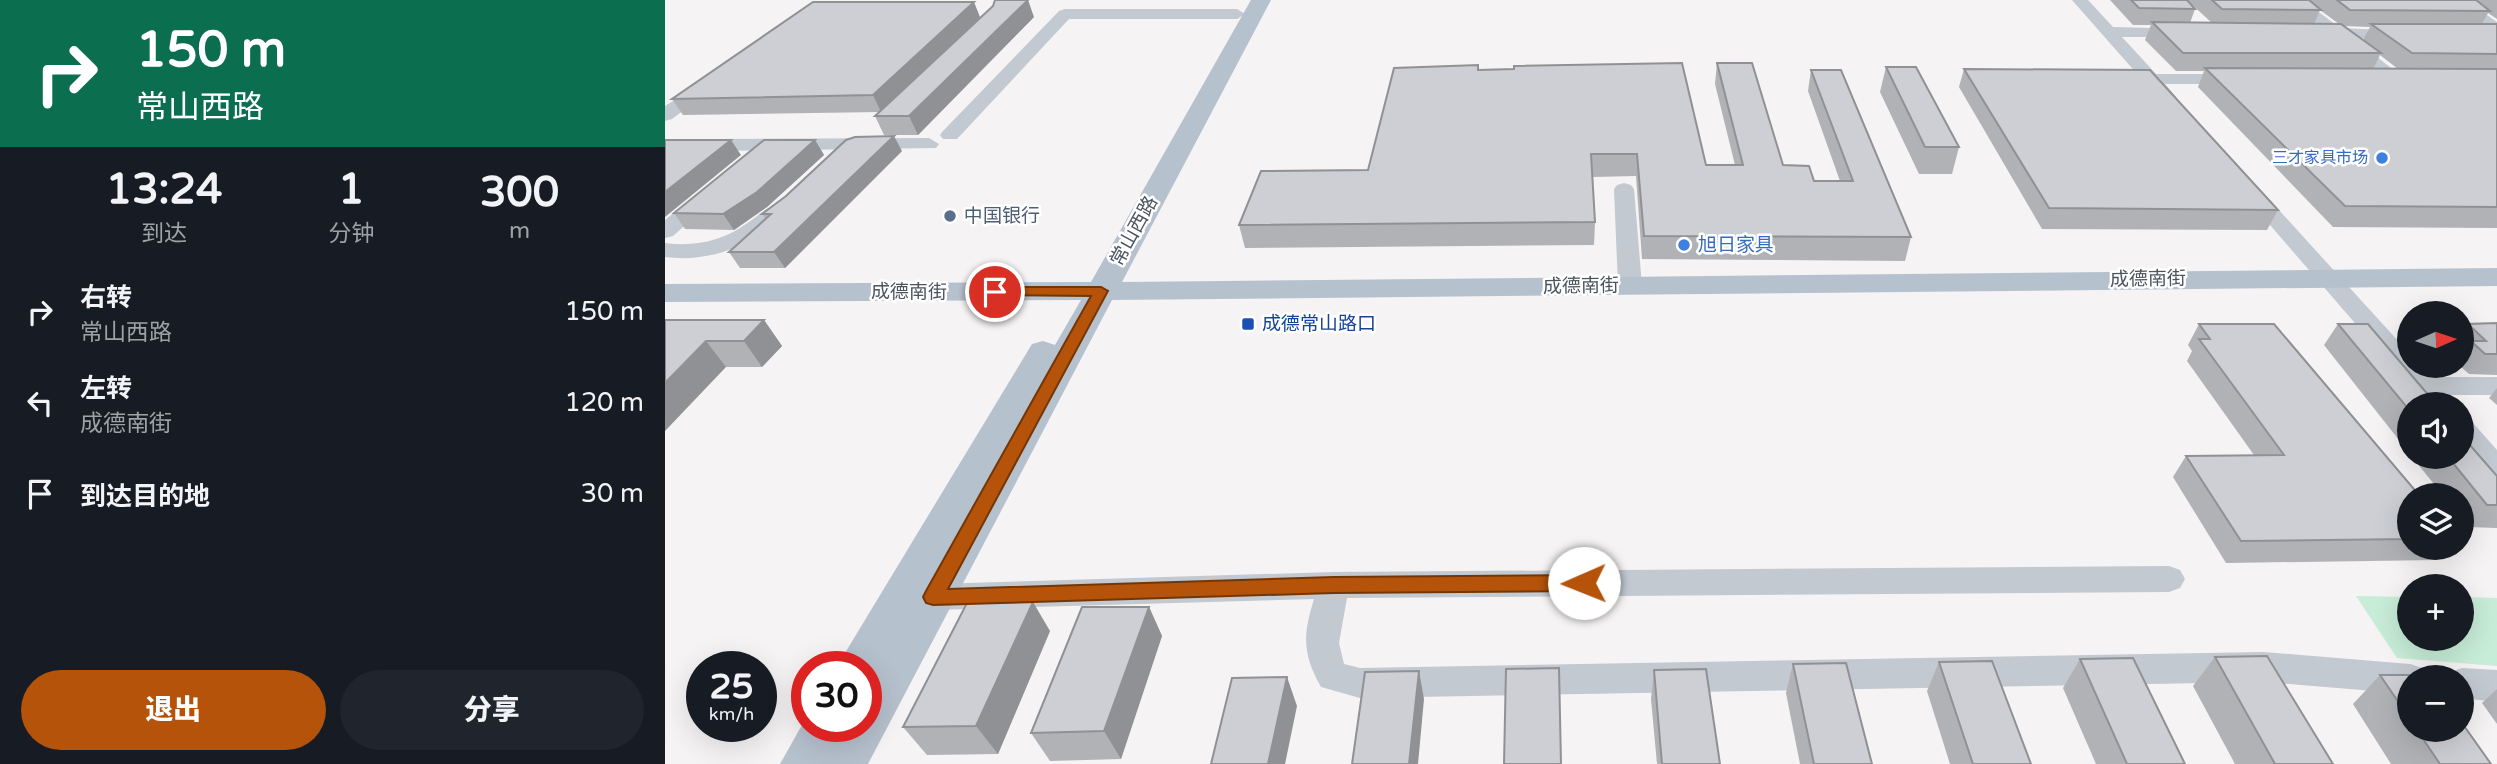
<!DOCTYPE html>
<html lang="zh">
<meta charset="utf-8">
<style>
body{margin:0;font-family:"Varela Round","Noto Sans SC",sans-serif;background:#20242c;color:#f1f3f6;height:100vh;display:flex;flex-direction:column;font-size:26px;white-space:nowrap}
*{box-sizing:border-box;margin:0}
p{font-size:23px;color:#9ea1a6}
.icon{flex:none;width:38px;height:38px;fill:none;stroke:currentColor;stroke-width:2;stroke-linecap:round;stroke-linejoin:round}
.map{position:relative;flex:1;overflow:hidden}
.drawer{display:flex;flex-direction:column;background:#171b24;width:665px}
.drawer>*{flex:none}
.top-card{background:#0b6e4f;color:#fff;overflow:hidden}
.needle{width:46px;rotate:87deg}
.buttons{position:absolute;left:1732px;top:301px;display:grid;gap:14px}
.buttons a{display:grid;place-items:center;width:77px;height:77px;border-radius:50%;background:#171b24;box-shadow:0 7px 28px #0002;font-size:35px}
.speed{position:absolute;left:21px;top:651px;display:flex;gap:14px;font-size:35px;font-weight:700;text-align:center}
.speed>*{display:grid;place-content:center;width:91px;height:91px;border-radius:50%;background:#171b24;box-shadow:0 7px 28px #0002;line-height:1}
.speed small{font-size:18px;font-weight:400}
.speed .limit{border:10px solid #d22;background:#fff;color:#111}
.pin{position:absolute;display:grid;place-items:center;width:60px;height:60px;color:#fff;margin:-30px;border:4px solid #fff;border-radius:50%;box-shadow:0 2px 7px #0007}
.me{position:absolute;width:77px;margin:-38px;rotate:269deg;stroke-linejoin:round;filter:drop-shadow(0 0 5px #0008)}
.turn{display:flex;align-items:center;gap:24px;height:147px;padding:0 21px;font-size:32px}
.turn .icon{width:91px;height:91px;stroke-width:2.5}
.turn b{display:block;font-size:49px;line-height:60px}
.eta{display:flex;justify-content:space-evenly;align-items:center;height:119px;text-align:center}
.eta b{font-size:42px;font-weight:800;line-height:49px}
.action{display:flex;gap:14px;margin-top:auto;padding:14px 21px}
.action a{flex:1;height:80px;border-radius:42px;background:#b45309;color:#fff;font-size:28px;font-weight:800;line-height:80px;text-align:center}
.action a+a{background:#20242c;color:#f1f3f6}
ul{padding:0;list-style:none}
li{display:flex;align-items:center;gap:21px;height:91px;padding:0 21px}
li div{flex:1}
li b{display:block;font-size:26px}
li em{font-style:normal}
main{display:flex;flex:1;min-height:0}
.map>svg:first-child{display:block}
</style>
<main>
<section class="drawer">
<div class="top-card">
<div class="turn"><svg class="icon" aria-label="right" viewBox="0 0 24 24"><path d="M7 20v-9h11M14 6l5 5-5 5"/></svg><div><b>150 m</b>常山西路</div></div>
</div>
<div class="eta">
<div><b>13:24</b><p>到达</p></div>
<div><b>1</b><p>分钟</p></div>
<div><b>300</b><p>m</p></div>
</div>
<ul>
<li><svg class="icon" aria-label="right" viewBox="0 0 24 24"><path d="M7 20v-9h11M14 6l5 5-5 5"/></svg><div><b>右转</b><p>常山西路</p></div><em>150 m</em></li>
<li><svg class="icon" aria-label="left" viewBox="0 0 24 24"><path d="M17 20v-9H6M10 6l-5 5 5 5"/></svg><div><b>左转</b><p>成德南街</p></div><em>120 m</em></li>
<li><svg class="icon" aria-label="arrive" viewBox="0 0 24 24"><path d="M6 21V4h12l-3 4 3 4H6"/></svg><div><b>到达目的地</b></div><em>30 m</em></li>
</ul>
<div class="action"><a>退出</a><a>分享</a></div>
</section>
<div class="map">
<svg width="1832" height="764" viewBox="0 0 1832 764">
<rect width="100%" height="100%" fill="#f5f3f3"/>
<polygon fill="#c7ecd7" points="1691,596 1745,597 1745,639 1797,639 1797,597 1832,598 1832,666 1732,658"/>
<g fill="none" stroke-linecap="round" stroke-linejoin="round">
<g fill="#c2c9d0" fill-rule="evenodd">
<polygon points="1407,0 1423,0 1448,27 1525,29 1527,32 1519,37 1457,37 1491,74 1571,74 1580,79 1571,84 1500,84 1511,97 1508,101 1496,101"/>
<polygon points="1620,0 1638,0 1675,28 1742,31 1744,34 1742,37 1736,39 1688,38 1740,79 1737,83 1725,83 1667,38 1649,36 1647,33 1655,28"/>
<polygon points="1782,0 1800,0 1832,22 1832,34"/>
<polygon points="400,9 572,9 580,14 572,19 404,19 292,139 278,139 275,135 278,131 394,11"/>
<polygon points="40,81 46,82 49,86 46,90 7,119 0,121 0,106"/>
<polygon points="264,138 274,144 271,148 53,151 43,145 53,139"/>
<polygon points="959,183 966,185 969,189 977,286 973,291 957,291 953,286 949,189 952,185"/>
<polygon points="1586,185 1593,187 1745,354 1745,366 1756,366 1766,377 1832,377 1832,395 1782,395 1788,404 1760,404 1579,195 1576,191 1579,187"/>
<polygon points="39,192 46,194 49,198 46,202 8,236 0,238 0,220 32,194"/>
<path d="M112 205 120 206 123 211 120 216C85 245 46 263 0 257V243C31 247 58 241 84 222 93 216 101 207 112 205Z"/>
<polygon points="1797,419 1807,422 1832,450 1832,479 1822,475 1797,447"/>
<path d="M1504 566 1515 570 1520 579 1515 588 1504 592 682 598 674 643 679 664 695 668 1599 652 1745 664 1757 668 1762 677H1745V694L1599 682 695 698 656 687C637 653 638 635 649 599L268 610 257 606 252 597 257 588 268 584 669 572Z"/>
<polygon points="1797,668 1832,670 1832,702 1797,698 1797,677 1782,677 1785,672"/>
</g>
<polygon fill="#b6c1ce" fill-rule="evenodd" points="586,0 606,0 457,282 1832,268 1832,286 447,300 203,764 115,764 142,716 142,726 201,726 201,667 173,667 180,653 367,344 378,341 390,345 416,300 0,302 0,284 426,282"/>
</g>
<g fill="#b0b2b6" fill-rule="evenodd">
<path d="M1445 0H1832V19L1823 13 1817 24H1832V228L1668 227 1533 87 1539 71H1511L1480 40 1486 25H1468ZM1522 0 1547 23H1525L1530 9ZM1655 10 1674 24H1649ZM1679 26 1705 27 1698 40ZM1715 55 1733 69H1708Z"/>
<polygon points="315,17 278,52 369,17 253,135 219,135 210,116 215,112 18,115 7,99"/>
<polygon points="1052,63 1118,165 1149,181 1175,181 1143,91 1146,70 1246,237 1240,261 977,259 971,176 927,177 930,222 929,245 580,248 574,225 703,170 814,70 1041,165 1070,165 1050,84"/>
<polygon points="1221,67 1294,147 1287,174 1254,174 1215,92"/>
<polygon points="1299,69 1613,210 1602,230 1377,229 1294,87"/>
<polygon points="150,140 159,155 102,207 69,230 20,229 9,213"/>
<polygon points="237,151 120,268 75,268 64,252 101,219 97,214"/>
<polygon points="0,320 99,320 117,346 97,367 61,367"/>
<polygon points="1832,323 1832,375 1804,374 1795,366 1797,366 1797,332 1803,324"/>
<polygon points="1534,324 1745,495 1745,548 1782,548 1771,560 1561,563 1508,477 1521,456 1589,455 1522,361 1527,351 1523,345"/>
<polygon points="1673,324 1745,404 1745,454 1659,345"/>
<polygon points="1832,388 1832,405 1824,398"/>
<polygon points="1747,457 1797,457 1832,476 1832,528 1803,527 1797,520 1797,495 1778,495"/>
<polygon points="484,607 497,636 456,759 385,761 366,733"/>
<polygon points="385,631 333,754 262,755 238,727"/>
<polygon points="1550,657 1668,764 1570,764 1528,686"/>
<polygon points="1415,659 1520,764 1431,764 1398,688"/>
<polygon points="1274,662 1366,764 1285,764 1262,691"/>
<polygon points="1128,664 1207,764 1135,764 1121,693"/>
<polygon points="989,670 1055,764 992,764 986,699"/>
<polygon points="1715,675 1745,677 1745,730 1797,730 1826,764 1726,764 1688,704"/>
<polygon points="1832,689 1832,724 1817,703"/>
</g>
<g fill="#909194">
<polygon points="363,0 369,17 253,135 244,116"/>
<polygon points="309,2 315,17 216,112 208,95"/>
<polygon points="229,136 237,151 120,268 109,252"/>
<polygon points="66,140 76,155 0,217 0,192"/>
<polygon points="150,140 159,155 102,207 69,230 58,214"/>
<polygon points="99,320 117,346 97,367 79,341"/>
<polygon points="41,341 61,367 0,431 0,383"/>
<polygon points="368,602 385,631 333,754 311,726"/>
<polygon points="484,607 497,636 456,759 439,731"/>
<polygon points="754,671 759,699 753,764 744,764"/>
<polygon points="622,677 632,706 620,764 603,764"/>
</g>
<g fill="#cdcfd4" stroke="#909194" stroke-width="2">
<polygon points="330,0 363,0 244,116 210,116 328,6"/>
<polygon points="1466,0 1522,0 1530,9 1474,8"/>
<polygon points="1547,0 1644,0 1656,10 1557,9"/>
<polygon points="1672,0 1811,0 1825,11 1685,10"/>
<polygon points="148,2 309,2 208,95 7,99"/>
<polygon points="1487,22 1676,24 1716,53 1518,53"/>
<polygon points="1706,24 1832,24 1832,54 1747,53"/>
<polygon points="1017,63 1041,165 1078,165 1052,63 1087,63 1118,165 1144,166 1149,181 1188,181 1146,70 1176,70 1246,237 979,236 972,154 926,154 930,222 574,225 596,171 703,170 729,68 813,65 813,70 849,69 849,66"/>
<polygon points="1221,67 1251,67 1294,147 1260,147"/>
<polygon points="1540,68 1832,69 1832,207 1680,206"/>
<polygon points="1299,69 1485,70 1613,210 1384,208"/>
<polygon points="229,136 109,252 64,252 106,214 97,214 121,196 181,140 190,137"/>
<polygon points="0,140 66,140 0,192"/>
<polygon points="99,140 150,140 92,192 58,214 9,213"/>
<polygon points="0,320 99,320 79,341 41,341 0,383"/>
<polygon points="1832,323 1832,354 1820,354 1806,341 1821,341 1803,324"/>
<polygon points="1534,324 1609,324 1754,495 1745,495 1745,539 1576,541 1521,456 1619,455 1534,339 1545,339"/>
<polygon points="1673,324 1703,324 1771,404 1745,404 1745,411"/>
<polygon points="1797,436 1832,476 1832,505 1822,505 1783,457 1797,457"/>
<polygon points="368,602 311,726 238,727 302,603"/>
<polygon points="417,607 484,607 439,731 366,733"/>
<polygon points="1602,656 1668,764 1610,764 1550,657"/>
<polygon points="1468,658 1520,764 1462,764 1415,659"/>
<polygon points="1327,661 1366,764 1308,764 1274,662"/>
<polygon points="1181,663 1207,764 1149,764 1128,664"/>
<polygon points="894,668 896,764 839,764 841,669"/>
<polygon points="1041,669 1055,764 997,764 989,670"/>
<polygon points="754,671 744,764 687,764 700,672"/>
<polygon points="1715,675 1763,675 1764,677 1745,677 1745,719"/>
<polygon points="622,677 603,764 546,764 567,678"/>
<polygon points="1797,723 1826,764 1775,764 1752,730 1797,730"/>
</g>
<polygon fill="#b45309" stroke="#753606" stroke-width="2" points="330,287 436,287 443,291 283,589 669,577 919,575 926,578 929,583 926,589 919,591 669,593 268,605 261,603 258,597 261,591 426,296 325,295 323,292 325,288"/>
<g fill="#3f7fe0" stroke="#fff" stroke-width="2.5">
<circle cx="1717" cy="158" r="7"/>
<circle cx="1019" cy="245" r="7"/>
</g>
<circle fill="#5c6f8a" stroke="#fff" stroke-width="2.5" cx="285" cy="216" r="7"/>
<rect fill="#1a4fb4" stroke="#fff" stroke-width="2.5" x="576" y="317" width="14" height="14" rx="3.5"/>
<g text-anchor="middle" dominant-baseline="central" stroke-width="5" stroke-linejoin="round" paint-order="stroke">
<g font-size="16" fill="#366cbe" stroke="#fff" text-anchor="end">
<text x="1703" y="158">三才家具市场</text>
</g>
<g font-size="19" fill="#4e5e75" stroke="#fff" text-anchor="start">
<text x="299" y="216">中国银行</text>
</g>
<g font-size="19" fill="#4c555f" stroke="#fff">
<text transform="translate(469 231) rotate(-61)">常山西路</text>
<text transform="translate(1483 279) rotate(-1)">成德南街</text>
<text transform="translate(916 286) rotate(-1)">成德南街</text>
<text x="244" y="292">成德南街</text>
</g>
<g font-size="19" fill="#366cbe" stroke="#fff" text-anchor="start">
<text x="1033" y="245">旭日家具</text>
</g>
<g font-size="19" fill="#164399" stroke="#fff" text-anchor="start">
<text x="597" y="324">成德常山路口</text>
</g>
</g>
</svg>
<div class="buttons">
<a><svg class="needle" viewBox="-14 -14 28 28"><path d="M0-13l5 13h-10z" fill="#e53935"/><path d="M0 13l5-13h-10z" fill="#9ea1a6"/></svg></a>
<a><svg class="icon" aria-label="sound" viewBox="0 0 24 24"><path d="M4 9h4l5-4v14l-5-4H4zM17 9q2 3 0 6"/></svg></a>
<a><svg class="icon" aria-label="layers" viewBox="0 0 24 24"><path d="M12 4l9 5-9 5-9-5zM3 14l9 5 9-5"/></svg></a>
<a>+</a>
<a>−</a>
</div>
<div class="speed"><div>25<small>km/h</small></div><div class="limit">30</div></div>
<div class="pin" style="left:330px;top:292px;background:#d93025"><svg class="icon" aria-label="arrive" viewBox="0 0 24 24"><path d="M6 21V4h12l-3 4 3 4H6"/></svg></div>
<svg class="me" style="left:919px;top:583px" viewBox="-20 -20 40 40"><circle r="19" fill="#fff"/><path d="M0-13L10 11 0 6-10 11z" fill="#b45309"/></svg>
</div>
</main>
